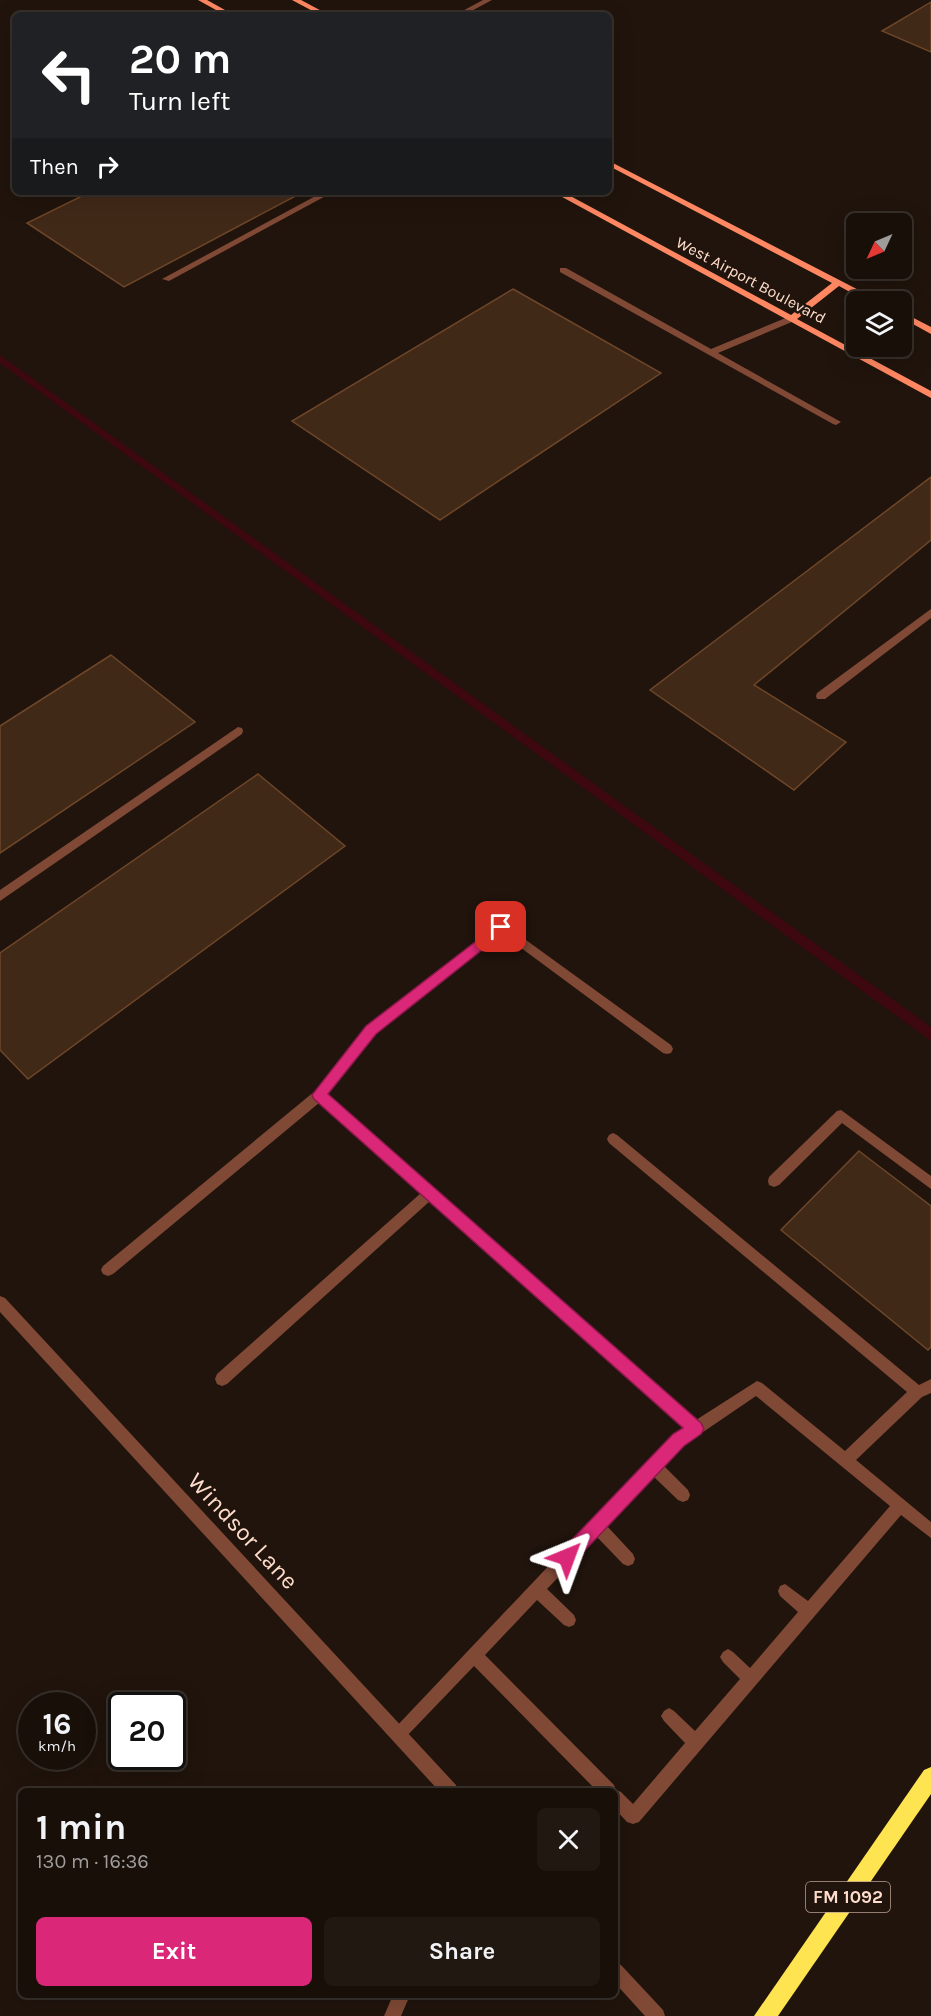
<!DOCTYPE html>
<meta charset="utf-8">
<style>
body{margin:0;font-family:Karla,sans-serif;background:#211812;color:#f1f3f6;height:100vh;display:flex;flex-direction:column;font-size:22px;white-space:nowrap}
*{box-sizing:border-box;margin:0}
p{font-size:20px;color:#9f9c9c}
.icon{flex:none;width:33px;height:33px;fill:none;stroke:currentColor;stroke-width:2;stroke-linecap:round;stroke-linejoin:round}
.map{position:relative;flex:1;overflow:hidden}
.sheet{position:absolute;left:18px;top:1788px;width:600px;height:210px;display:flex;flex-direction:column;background:#180f09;border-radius:9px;box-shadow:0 6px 24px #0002,0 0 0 2px #362f2a}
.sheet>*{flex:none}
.guide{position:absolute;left:12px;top:12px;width:600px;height:183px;border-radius:9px;box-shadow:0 6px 24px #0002,0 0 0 2px #362f2a;background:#202124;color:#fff;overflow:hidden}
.needle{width:39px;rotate:226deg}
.controls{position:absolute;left:846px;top:213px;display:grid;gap:12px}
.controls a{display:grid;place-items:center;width:66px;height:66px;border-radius:9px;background:#180f09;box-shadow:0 6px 24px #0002,0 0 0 2px #362f2a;font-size:30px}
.speed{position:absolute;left:18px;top:1692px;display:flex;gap:12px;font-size:30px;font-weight:700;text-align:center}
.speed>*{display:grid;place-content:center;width:78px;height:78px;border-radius:50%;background:#180f09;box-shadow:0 6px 24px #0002,0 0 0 2px #362f2a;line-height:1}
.speed small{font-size:15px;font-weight:400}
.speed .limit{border:3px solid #111;border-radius:9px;background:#fff;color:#111}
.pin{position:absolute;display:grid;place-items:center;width:51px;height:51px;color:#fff;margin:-26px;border-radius:12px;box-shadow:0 3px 9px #0006}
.me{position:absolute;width:66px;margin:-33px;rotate:44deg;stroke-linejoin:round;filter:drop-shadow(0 0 4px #0008)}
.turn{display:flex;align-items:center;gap:21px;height:126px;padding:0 18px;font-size:27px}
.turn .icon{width:78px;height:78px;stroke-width:2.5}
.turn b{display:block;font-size:42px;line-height:51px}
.then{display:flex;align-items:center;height:57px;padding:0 18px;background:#0003;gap:12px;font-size:22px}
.round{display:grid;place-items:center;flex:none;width:63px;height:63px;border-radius:9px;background:#211812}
.headline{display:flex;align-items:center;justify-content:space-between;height:102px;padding:0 18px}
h1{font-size:36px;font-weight:700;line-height:45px}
.primary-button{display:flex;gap:12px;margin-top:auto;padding:12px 18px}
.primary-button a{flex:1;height:69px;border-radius:9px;background:#db2777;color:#fff;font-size:24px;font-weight:700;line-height:69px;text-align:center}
.primary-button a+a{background:#211812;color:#f1f3f6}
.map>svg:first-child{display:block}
</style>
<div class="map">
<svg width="931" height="2016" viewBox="0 0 931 2016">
<rect width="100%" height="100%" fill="#20140c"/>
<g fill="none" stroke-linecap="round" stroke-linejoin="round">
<polygon fill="#3d0810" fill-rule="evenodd" points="0,355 931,1027 931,1041 0,363"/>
</g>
<g fill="#412918" stroke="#6e4629" stroke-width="1.5">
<polygon points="931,2 931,52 882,31"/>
<polygon points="90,192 303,192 124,287 27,223"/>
<polygon points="513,289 661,373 440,520 292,421"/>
<polygon points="931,477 931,540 754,685 846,742 794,790 650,690"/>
<polygon points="111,655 195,722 0,853 0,726"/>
<polygon points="258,774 345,846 28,1079 0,1050 0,953"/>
<polygon points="859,1151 931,1206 931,1347 928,1350 781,1230"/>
</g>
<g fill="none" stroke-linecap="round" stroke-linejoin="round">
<g fill="#804936" fill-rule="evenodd">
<polygon points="483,0 492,0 464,15 455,15"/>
<polygon points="323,192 333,192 169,281 162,279"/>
<polygon points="560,268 566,268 711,349 788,317 794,317 794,321 718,353 841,422 836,425 833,424 560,272"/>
<polygon points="931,609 931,618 825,699 817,699 816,696 817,693"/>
<polygon points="238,727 242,728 243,731 242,734 0,901 0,890"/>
<path d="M501 922 671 1045 673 1049 671 1053 667 1054 663 1053 501 933 375 1034 327 1094 696 1420 757 1381 762 1383 845 1451 907 1392 609 1143 607 1139 609 1135 613 1133 617 1135 919 1385 931 1379V1393L922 1397 856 1460 931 1522V1538L901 1515 639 1822 633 1824 627 1822 615 1809V1791H597L474 1666 403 1740 398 1743 393 1740 390 1735 393 1730 648 1461 674 1435 685 1428 430 1201 227 1384 222 1386 217 1384 215 1379 217 1374 421 1193 319 1103 113 1274 108 1276 103 1274 101 1270 103 1266 315 1091 367 1026ZM756 1396 890 1506 808 1601 785 1584 780 1586 778 1591 780 1596 798 1612 750 1668 733 1652 728 1649 723 1652 720 1657 723 1662 740 1679 695 1731 674 1711 669 1708 664 1711 661 1716 664 1721 685 1743 633 1804 621 1792 616 1790 614 1785 485 1655 537 1600 564 1625 569 1627 574 1625 576 1620 574 1615 547 1589 597 1537 623 1564 628 1566 633 1564 635 1559 633 1554 607 1526 654 1477 678 1500 683 1502 688 1500 690 1495 688 1490 664 1466 684 1445Z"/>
<polygon points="841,1110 931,1176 931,1189 842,1123 779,1185 774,1187 769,1185 768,1181 769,1177 837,1111"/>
<polygon points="393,1995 410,1995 401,2016 384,2016"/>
</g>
<g fill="#804936" fill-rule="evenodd">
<polygon points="0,1296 5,1298 456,1785 458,1791 439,1791 0,1312"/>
<polygon points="615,1963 621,1965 663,2010 665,2016 645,2016 615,1983"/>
</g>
<g fill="#ff8862" fill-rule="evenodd">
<polygon points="198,0 207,0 234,15 225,15"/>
<polygon points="292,0 301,0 329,15 320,15"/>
<polygon points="609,161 878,300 879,302 868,302 839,286 797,319 931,391 931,398 553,192 563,192 791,315 832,283 609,166"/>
<polygon points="902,312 931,327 931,334 902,318"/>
</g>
<polygon fill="#ffe452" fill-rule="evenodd" points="931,1767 931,1794 778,2016 754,2016 924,1770"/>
</g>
<polygon fill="#db2777" stroke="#8e194d" stroke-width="1.5" points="501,922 506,923 508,927 506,931 376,1034 328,1094 701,1423 704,1429 701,1434 684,1446 573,1563 567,1566 561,1563 558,1557 561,1551 673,1434 683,1428 314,1099 312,1095 366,1026"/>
<g text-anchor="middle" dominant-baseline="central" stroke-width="5" stroke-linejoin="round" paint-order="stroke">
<g font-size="16" fill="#ffdccb" stroke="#20140c">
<text transform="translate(751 280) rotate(28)">West Airport Boulevard</text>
</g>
<rect fill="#20140c" stroke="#bca092" stroke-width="1.5" x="806" y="1882" width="84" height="30" rx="4.5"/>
<g font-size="18" font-weight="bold" fill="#ffdccb">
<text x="848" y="1897">FM 1092</text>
</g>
<g font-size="24" fill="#ffdccb" stroke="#20140c">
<text transform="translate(243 1531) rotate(47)">Windsor Lane</text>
</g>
</g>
</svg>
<div class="controls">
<a><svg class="needle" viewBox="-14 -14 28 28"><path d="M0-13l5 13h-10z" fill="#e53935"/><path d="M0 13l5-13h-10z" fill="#9f9c9c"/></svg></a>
<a><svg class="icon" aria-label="layers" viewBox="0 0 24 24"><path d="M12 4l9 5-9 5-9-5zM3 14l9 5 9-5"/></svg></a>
</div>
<div class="speed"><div>16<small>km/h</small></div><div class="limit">20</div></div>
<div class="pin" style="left:501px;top:927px;background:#d93025"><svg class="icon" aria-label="arrive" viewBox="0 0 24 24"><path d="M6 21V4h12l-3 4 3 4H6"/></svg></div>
<svg class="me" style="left:567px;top:1557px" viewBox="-20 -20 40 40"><path d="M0-17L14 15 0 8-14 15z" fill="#db2777" stroke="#fff" stroke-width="4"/></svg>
<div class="guide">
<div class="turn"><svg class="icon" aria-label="left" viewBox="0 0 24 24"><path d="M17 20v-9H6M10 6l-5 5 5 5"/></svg><div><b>20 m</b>Turn left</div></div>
<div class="then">Then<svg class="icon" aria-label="right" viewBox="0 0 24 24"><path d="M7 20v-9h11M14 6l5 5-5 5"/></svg></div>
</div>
<section class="sheet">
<div class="headline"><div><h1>1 min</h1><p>130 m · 16:36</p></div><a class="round"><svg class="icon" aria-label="close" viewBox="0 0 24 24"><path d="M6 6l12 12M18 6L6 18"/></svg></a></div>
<div class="primary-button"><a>Exit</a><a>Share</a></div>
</section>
</div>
